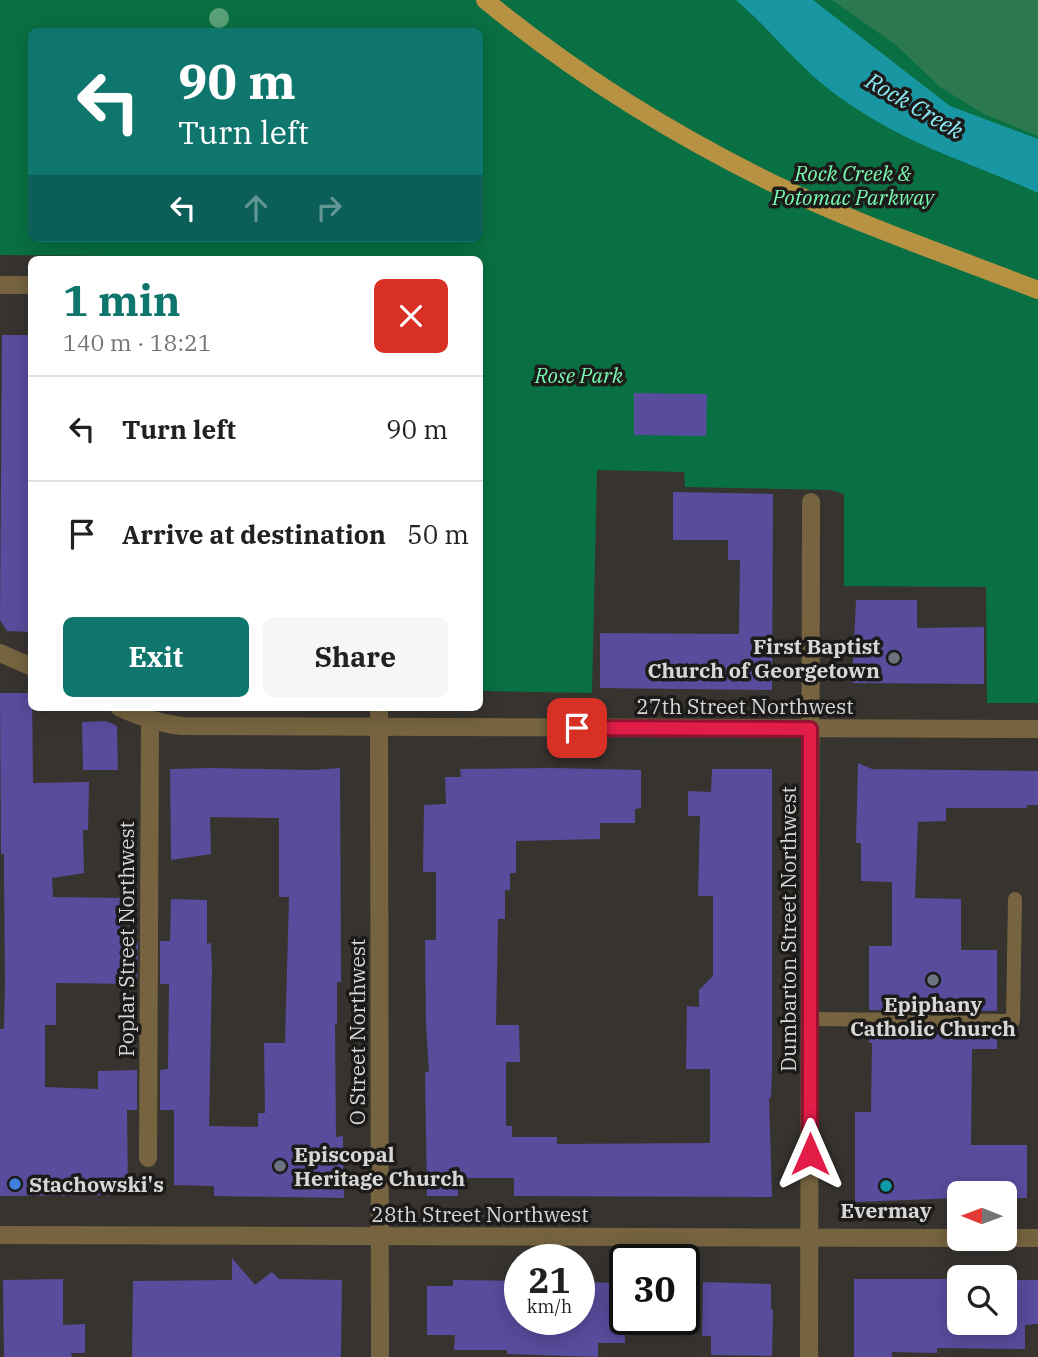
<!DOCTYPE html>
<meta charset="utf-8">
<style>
body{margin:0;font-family:"IBM Plex Serif",serif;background:#f6f6f6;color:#202124;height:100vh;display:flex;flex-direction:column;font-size:26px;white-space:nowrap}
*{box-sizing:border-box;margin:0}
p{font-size:23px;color:#757577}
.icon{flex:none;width:38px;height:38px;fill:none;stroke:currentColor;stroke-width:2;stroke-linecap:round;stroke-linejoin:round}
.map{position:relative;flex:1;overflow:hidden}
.details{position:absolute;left:28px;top:256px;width:455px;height:455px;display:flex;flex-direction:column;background:#fff;border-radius:10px;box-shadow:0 4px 18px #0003}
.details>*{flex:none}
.top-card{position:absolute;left:28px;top:28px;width:455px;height:214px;border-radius:10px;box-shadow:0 4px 18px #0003;background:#0f766e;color:#fff;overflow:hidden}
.needle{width:46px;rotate:271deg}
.tools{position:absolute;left:947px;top:1181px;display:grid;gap:14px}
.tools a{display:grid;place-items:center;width:70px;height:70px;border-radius:10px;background:#fff;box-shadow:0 4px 18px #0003;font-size:35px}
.speed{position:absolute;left:504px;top:1244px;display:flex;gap:14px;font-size:35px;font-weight:700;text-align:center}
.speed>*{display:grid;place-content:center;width:91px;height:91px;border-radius:50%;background:#fff;box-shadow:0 4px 18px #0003;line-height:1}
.speed small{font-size:18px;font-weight:400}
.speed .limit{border:4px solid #111;border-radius:10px;background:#fff;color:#111}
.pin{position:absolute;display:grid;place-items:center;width:60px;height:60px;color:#fff;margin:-30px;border-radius:14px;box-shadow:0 4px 10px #0006}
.me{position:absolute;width:77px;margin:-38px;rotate:0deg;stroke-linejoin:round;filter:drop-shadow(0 0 5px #0008)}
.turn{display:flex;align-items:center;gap:24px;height:147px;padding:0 35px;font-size:32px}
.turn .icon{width:91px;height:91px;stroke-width:2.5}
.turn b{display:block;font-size:49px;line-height:60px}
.lanes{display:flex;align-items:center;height:66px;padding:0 35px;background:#0003;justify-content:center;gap:35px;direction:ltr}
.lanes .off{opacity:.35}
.round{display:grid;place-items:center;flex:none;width:74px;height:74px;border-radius:10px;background:#f6f6f6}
.overview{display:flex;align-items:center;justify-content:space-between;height:119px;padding:0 35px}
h1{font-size:42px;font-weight:700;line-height:52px;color:#0f766e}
.cta{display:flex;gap:14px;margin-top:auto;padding:14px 35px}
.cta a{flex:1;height:80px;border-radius:10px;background:#0f766e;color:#fff;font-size:28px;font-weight:700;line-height:80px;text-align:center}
.cta a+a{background:#f6f6f6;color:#202124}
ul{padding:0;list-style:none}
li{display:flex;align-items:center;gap:21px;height:105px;padding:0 35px;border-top:2px solid #e0e0e0}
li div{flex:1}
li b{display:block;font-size:26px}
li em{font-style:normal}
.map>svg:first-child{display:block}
</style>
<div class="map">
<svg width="1038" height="1357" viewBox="0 0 1038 1357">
<rect width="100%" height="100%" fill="#373430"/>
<path fill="#097043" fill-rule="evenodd" d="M0 0H1038V703H987L986 587 844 586V494L831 490 685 487 684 472 597 470 592 693 480 691V259L0 255ZM32 32H480V238H32Z"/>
<polygon fill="#2c7950" points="832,0 1038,0 1038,136 982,113 940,87 896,45"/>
<path fill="#1896a2" d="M736 0H813L950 106 1038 139V193C981 167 921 149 868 116 849 104 828 90 812 75 786 51 763 23 736 0Z"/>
<g fill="#584c9c">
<polygon points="2,335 32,335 32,632 7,631 0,620"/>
<polygon points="634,393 707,394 706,436 634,435"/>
<polygon points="673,492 773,494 772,690 600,688 600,633 739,634 740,560 728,560 728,540 673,540"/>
<polygon points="856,600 917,600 917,628 984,627 984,684 852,683"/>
<polygon points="0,693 32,693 33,783 89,782 88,830 83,830 84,873 52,878 53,897 123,898 123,941 138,941 137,984 56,983 56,1025 45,1025 45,1087 98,1089 98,1071 137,1070 137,1110 127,1110 128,1195 0,1196 0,1029 4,1029 5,984 4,873 4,854 1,854"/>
<polygon points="106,721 117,726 118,770 83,770 82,722"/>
<polygon points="858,763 872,769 1038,771 1038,805 1027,805 1027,808 946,808 946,821 918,822 915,898 961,899 961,950 997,950 997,1011 869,1010 869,946 892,946 892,882 861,881 861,843 856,843"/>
<polygon points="211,768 312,770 340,768 341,982 337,982 337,1024 335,1024 336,1137 343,1136 344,1198 214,1196 214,1186 174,1185 174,1110 160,1110 160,1070 168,1069 169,984 160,984 160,941 170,941 171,899 207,900 207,944 211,943 212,967 209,1126 258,1127 258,1113 265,1113 264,1043 285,1043 289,897 279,897 279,818 210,817 211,854 171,860 170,769"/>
<polygon points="555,768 641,770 641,808 635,809 635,823 600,823 600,839 516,841 516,873 510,873 510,890 505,890 505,919 498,919 496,1025 519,1025 520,1062 506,1062 506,1126 512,1126 512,1137 557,1137 557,1144 710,1143 710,1069 686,1069 687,1006 699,1007 699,990 713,976 713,896 698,896 700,816 688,816 688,791 711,792 712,769 772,769 772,1069 771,1098 769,1098 772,1197 514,1196 514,1178 458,1178 458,1196 427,1196 425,1072 429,1072 426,1025 425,940 436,940 436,872 423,872 424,805 446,804 445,777 461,777 460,769"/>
<polygon points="869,1029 997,1030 997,1049 972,1049 971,1145 1027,1145 1027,1198 1004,1198 1004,1194 959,1194 959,1198 855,1202 855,1112 871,1112 872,1043 869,1043"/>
<polygon points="232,1258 255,1285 272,1272 279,1279 342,1280 341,1357 132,1357 133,1281 232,1280"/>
<polygon points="63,1279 63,1325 85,1324 85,1353 71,1353 72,1357 4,1357 3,1280"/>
<polygon points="854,1279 959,1279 959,1323 1004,1323 1004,1280 1038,1280 1038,1324 1025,1325 1025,1349 937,1348 937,1353 892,1352 892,1357 854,1357"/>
<polygon points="453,1280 520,1281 520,1320 579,1320 579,1282 625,1283 625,1343 598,1343 598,1357 507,1354 507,1350 454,1350 455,1335 427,1335 427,1286 453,1286"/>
<polygon points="703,1282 771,1284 771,1309 773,1310 772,1356 711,1355 711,1336 702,1336"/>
</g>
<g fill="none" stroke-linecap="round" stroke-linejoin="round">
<polyline stroke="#766440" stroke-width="14" points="811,1019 1013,1021 1015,899"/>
<g stroke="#766440" stroke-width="18">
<polyline points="0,285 32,285"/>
<polyline points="0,653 32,667"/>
<path d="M119 707C140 717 160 724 183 726L1038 729"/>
<polyline points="379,707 380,1357"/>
<polyline points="148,1158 150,720"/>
<polyline points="0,1235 959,1238"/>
<polyline points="1004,1238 1038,1238"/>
<polyline points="809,1357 811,502"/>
</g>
<path stroke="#b79243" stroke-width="18" d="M485 0C579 77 681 140 791 192 871 229 956 258 1038 290"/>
</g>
<circle fill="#5ba178" cx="219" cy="18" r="10"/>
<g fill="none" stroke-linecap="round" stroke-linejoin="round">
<g stroke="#92132f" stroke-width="18">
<polyline id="route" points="577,728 810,729 810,1154"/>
</g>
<use href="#route" stroke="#e11d48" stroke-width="12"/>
</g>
<g fill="#6b7280" stroke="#1d1b1a" stroke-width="2.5">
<circle cx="894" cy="658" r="7"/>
<circle cx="933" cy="980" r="7"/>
<circle cx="280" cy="1166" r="7"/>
</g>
<circle fill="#3f7fe0" stroke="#1d1b1a" stroke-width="2.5" cx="15" cy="1184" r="7"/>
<circle fill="#0f9aa8" stroke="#1d1b1a" stroke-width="2.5" cx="886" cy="1186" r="7"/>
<g text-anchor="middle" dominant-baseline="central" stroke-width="7" stroke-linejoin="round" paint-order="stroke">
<g font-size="21" font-style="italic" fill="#78fbb2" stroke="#1d1b1a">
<text x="853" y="173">Rock Creek &amp;<tspan x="853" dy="24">Potomac Parkway</tspan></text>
<text x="579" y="375">Rose Park</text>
</g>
<g font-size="21" font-weight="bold" fill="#d9d7d5" stroke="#1d1b1a">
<text x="880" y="646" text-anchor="end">First Baptist<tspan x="880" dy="24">Church of Georgetown</tspan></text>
<text x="933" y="1004">Epiphany<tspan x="933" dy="24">Catholic Church</tspan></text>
<text x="294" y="1154" text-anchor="start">Episcopal<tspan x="294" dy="24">Heritage Church</tspan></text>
<text x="29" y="1184" text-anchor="start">Stachowski's</text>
<text x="886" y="1210">Evermay</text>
</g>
<g font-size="21" fill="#d9d7d5" stroke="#1d1b1a">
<text x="745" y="706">27th Street Northwest</text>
<text transform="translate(788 929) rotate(-90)">Dumbarton Street Northwest</text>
<text transform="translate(126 939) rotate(-90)">Poplar Street Northwest</text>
<text transform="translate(357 1032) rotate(-90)">O Street Northwest</text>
<text x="480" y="1214">28th Street Northwest</text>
</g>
<g font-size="23" font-style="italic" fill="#8cedf9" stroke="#1d1b1a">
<text transform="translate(915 105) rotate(30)">Rock Creek</text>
</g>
</g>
</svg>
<div class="tools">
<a><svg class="needle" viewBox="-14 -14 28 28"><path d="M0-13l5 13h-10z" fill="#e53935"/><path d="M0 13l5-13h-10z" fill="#757577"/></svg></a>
<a><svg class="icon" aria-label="search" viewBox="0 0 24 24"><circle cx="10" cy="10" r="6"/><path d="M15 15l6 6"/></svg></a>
</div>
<div class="speed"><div>21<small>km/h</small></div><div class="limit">30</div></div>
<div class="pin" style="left:577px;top:728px;background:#d93025"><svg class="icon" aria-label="arrive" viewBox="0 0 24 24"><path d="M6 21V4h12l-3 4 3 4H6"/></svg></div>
<svg class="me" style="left:810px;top:1154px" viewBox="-20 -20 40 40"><path d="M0-17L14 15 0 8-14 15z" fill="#e11d48" stroke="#fff" stroke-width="4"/></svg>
<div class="top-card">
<div class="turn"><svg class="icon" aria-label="left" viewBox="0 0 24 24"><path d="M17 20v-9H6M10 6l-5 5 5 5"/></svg><div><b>90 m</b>Turn left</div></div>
<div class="lanes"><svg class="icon" aria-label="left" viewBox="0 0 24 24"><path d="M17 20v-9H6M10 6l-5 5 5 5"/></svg><svg class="icon off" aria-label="ahead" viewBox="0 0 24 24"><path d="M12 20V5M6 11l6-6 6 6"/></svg><svg class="icon off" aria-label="right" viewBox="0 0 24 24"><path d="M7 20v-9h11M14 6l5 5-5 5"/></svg></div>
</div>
<section class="details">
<div class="overview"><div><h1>1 min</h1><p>140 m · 18:21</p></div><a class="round" style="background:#d93025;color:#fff"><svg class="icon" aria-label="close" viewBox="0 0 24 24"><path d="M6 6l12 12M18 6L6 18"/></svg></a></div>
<ul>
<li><svg class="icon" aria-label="left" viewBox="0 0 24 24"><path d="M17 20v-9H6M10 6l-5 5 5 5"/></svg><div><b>Turn left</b></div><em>90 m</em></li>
<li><svg class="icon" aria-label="arrive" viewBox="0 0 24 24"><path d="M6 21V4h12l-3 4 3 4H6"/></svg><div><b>Arrive at destination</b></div><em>50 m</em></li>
</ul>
<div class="cta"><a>Exit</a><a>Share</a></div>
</section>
</div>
